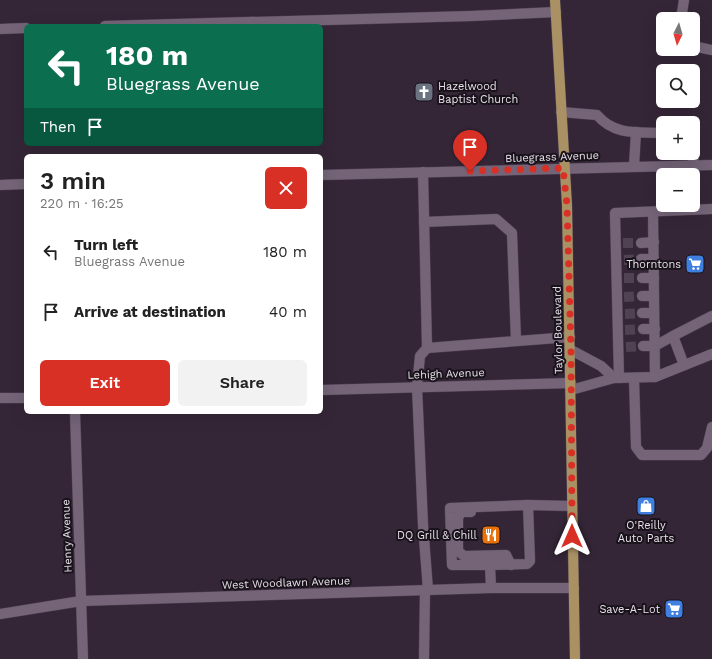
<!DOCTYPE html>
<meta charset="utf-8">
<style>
body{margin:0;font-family:"Work Sans",sans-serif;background:#f2f2f2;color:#222;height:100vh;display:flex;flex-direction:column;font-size:15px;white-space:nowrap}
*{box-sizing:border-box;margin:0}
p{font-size:13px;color:#767676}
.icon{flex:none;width:22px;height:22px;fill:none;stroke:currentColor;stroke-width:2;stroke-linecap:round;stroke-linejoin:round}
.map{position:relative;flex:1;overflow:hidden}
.sheet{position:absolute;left:24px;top:154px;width:299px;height:260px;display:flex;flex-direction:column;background:#fff;border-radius:6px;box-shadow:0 4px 16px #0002}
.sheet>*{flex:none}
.banner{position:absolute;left:24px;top:24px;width:299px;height:122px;border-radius:6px;box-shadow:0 4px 16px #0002;background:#0b6e4f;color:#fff;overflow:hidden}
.needle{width:26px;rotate:185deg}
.buttons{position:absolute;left:656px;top:12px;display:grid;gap:8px}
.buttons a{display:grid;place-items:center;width:44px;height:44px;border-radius:6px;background:#fff;box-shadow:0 4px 16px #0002;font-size:20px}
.pin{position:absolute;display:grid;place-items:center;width:34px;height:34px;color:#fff;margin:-41px -17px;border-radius:50% 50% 50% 0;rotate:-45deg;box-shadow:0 0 4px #0007}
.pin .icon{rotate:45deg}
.me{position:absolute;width:44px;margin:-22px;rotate:0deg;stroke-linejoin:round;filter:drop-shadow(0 0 3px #0008)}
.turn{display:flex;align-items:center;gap:14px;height:84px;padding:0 16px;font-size:18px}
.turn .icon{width:52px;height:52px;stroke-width:2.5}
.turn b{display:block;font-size:28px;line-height:34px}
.then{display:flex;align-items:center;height:38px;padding:0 16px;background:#0003;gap:8px;font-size:15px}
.round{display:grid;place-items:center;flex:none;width:42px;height:42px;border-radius:6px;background:#f2f2f2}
.overview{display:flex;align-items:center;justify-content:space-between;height:68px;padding:0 16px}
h1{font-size:24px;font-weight:600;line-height:30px}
.primary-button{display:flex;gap:8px;margin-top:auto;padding:8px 16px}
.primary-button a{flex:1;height:46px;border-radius:6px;background:#d93025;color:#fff;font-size:16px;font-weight:600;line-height:46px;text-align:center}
.primary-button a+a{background:#f2f2f2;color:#222}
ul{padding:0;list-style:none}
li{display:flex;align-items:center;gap:12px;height:60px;padding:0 16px}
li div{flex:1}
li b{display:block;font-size:15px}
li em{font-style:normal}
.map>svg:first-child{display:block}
</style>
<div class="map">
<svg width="712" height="659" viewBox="0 0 712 659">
<rect width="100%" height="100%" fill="#352637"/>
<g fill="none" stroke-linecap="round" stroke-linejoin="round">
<g stroke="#504252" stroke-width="10" stroke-dasharray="10 5" stroke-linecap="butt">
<polyline points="623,243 641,243"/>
<polyline points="624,260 641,259"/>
<polyline points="624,278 642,278"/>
<polyline points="624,297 642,296"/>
<polyline points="625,314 642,313"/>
<polyline points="625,330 643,329"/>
<polyline points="626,347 643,346"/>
</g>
<g stroke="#4d4150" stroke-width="11">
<g id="minor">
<polyline points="681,19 684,0"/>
<polyline points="105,26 471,16 556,12"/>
<polyline points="0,29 26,28"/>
<polyline points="693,46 712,50"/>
<path d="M561 112 597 115C615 136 638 132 663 133"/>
<polyline points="691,153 695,165"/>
<polyline points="634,166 636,132"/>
<polyline points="423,172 427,348 570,337"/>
<polyline points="321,175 712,165"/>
<polyline points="0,185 26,184"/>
<polyline points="653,212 655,377"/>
<polyline points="424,222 496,219 512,233 516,341"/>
<polyline points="641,243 654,242"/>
<polyline points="641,259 654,259"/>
<polyline points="642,278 654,278"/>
<polyline points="642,296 654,296"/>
<polyline points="642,313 654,313"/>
<polyline points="643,329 655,329"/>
<polyline points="643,346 655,346 673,336"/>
<polyline points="427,348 420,356 417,387 423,525 428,590"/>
<polyline points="571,350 601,366 614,378"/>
<polyline points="684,365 673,336 712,316"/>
<polyline points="619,378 615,213 712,209"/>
<polyline points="634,378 636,447 642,455 701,455 707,448 712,427"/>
<polyline points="321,390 571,383"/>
<polyline points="571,390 614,378 655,377 712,354"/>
<polyline points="0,398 26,398"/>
<polyline points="75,412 83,659"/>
<polyline points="471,512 461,512 458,518 458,551 464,556 506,555 511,565"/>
<polyline points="490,565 452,565 450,508 528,505"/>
<polyline points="491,588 490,565 527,564 530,561 528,505 572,506"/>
<polyline points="0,614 81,601 491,588 574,588"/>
<polyline points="424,659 425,590"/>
</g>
</g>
<g stroke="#4d4150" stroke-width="11">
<polyline id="major" points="555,0 567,205 575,659"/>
</g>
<use href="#minor" stroke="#756478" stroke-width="10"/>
<use href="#major" stroke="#aa9164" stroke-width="10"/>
</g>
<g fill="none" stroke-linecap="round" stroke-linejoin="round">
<polyline stroke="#d93025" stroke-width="7" stroke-dasharray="0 12.6" points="470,171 563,168 567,205 571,350 572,536"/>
</g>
<defs>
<g id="church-square" transform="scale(1)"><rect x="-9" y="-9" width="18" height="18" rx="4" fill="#6b7280" stroke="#18121a"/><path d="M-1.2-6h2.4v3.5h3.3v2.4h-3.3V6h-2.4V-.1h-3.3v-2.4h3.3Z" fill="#fff"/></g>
<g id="supermarket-square" transform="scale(1)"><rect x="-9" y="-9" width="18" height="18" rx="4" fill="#3f7fe0" stroke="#18121a"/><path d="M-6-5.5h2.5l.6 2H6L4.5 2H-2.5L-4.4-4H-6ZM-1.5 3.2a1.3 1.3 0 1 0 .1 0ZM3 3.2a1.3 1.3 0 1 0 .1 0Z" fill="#fff"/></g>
<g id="shop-square" transform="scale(1)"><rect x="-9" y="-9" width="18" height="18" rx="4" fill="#3f7fe0" stroke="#18121a"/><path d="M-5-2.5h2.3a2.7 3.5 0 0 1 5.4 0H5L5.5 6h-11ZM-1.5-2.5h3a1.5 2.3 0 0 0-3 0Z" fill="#fff"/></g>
<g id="restaurant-square" transform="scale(1)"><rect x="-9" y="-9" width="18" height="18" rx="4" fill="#e8710a" stroke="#18121a"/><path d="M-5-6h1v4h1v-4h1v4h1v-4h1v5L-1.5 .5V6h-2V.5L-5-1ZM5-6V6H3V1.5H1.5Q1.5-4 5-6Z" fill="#fff"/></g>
</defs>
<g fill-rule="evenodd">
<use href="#church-square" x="424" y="92"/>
<use href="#supermarket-square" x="695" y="264"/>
<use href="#shop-square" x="646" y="506"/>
<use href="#restaurant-square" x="491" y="535"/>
<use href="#supermarket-square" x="674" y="609"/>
</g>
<g text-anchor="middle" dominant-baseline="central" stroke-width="4" stroke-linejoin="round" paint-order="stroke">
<g font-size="11" fill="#eae0eb" stroke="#18121a" text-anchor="end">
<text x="438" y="86" text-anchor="start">Hazelwood<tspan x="438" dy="13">Baptist Church</tspan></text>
<text x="681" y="264">Thorntons</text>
<text x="646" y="525" text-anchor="middle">O'Reilly<tspan x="646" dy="13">Auto Parts</tspan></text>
<text x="477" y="535">DQ Grill &amp; Chill</text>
<text x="660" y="609">Save-A-Lot</text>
</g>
<g font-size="11" fill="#eae0eb" stroke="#18121a">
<text transform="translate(552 157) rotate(-2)">Bluegrass Avenue</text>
<text transform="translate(558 330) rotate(-91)">Taylor Boulevard</text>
<text transform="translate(446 374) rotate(-2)">Lehigh Avenue</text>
<text transform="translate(67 536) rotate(-92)">Henry Avenue</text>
<text transform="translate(286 583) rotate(-2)">West Woodlawn Avenue</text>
</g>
</g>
</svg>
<div class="buttons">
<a><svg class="needle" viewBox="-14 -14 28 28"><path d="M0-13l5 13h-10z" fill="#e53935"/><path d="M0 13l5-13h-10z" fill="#767676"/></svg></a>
<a><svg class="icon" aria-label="search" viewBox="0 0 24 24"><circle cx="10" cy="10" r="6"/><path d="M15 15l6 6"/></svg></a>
<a>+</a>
<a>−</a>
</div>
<div class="pin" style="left:470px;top:171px;background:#d93025"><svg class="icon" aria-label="arrive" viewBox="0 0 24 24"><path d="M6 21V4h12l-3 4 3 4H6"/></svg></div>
<svg class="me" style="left:572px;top:536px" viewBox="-20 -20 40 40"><path d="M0-17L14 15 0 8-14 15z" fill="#d93025" stroke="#fff" stroke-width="4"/></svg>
<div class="banner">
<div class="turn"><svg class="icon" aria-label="left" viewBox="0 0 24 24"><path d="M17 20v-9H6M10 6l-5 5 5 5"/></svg><div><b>180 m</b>Bluegrass Avenue</div></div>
<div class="then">Then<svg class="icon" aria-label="arrive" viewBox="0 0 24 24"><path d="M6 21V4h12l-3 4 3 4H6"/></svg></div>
</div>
<section class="sheet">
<div class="overview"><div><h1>3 min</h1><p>220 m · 16:25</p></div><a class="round" style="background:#d93025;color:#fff"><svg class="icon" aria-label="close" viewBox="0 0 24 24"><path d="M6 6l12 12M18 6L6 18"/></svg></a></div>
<ul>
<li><svg class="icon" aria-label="left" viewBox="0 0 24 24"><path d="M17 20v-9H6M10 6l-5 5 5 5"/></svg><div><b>Turn left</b><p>Bluegrass Avenue</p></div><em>180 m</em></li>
<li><svg class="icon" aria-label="arrive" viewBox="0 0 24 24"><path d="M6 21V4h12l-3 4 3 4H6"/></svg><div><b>Arrive at destination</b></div><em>40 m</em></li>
</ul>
<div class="primary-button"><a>Exit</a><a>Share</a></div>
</section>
</div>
